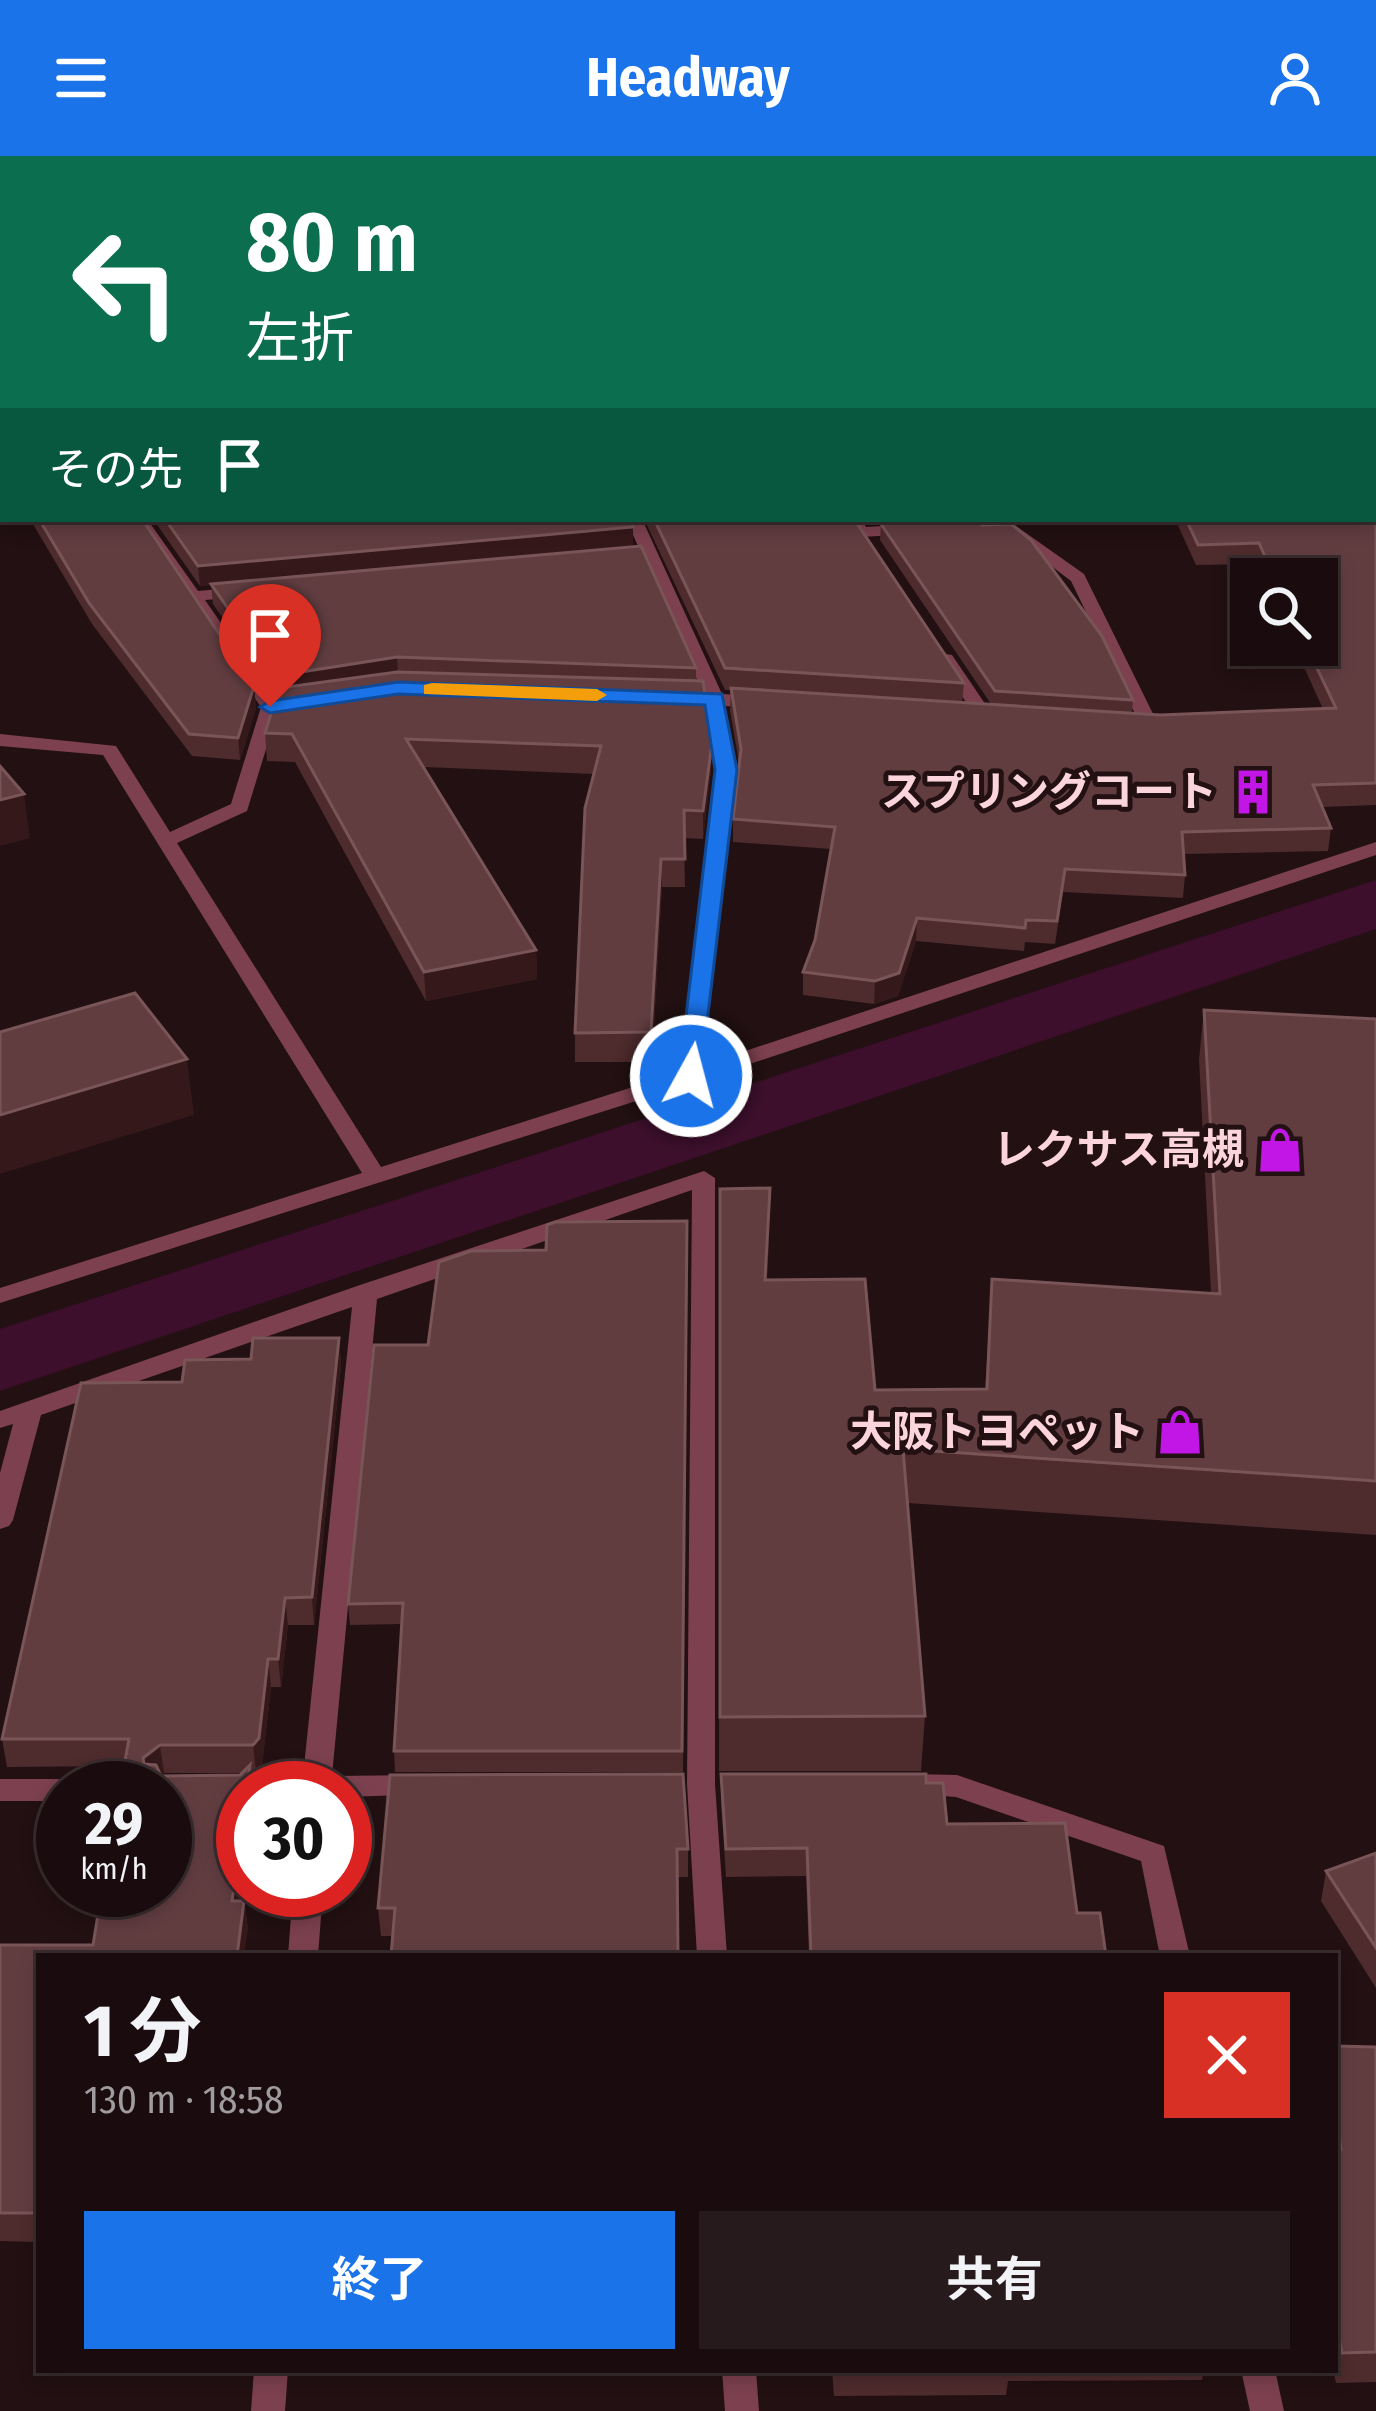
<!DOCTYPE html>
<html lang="ja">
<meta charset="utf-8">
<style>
body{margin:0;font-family:"Fira Sans Condensed","Noto Sans JP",sans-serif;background:#271a1c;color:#f1f3f6;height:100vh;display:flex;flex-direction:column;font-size:45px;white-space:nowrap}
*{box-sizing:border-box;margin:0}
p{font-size:39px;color:#9f9b9e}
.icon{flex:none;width:66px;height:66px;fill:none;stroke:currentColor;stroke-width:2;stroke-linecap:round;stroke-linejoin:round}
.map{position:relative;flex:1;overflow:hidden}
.side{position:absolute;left:36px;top:1797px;width:1302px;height:420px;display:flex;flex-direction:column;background:#1a0c0e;border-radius:0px;box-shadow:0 6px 18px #0003,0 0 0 3px #382c2e}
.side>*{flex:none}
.hud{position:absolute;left:0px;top:0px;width:1377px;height:366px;box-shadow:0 6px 18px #0003,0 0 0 3px #382c2e;background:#0b6e4f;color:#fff;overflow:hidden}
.buttons{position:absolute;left:1230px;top:402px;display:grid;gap:24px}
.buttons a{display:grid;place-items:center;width:108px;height:108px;border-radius:0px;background:#1a0c0e;box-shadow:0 6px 18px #0003,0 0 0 3px #382c2e;font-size:60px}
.speed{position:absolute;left:36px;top:1605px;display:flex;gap:24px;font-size:60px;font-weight:700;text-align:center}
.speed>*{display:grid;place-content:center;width:156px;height:156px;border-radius:50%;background:#1a0c0e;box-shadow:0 6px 18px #0003,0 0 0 3px #382c2e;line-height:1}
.speed small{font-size:30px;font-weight:400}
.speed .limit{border:18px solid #d22;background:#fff;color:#111}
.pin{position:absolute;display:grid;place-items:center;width:102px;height:102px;color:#fff;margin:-123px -51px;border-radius:50% 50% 50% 0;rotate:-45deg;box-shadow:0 0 12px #0007}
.pin .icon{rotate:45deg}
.me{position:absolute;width:132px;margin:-66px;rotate:7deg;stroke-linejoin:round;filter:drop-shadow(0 0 9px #0008)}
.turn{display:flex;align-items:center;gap:42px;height:252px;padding:0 48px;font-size:54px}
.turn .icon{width:156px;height:156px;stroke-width:2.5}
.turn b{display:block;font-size:84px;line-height:102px}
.then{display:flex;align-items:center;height:114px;padding:0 48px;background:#0003;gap:24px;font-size:45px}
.round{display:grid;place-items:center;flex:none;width:126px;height:126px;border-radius:0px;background:#271a1c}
.head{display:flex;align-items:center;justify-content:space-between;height:204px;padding:0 48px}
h1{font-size:72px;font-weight:700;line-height:90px}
.cta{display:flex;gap:24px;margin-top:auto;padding:24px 48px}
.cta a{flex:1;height:138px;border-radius:0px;background:#1a73e8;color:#fff;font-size:48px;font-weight:700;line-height:138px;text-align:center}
.cta a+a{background:#271a1c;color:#f1f3f6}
header{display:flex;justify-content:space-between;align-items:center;height:156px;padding:0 48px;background:#1a73e8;color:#fff;font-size:54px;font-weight:700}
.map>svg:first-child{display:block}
</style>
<header><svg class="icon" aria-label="menu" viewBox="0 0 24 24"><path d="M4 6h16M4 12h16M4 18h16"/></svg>Headway<svg class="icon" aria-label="person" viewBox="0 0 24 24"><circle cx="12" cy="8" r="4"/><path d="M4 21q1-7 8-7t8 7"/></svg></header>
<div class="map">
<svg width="1376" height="2255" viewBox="0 0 1376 2255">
<rect width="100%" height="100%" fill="#221012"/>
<polygon fill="#3d0f2c" points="1376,724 1376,773 0,1235 0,1173"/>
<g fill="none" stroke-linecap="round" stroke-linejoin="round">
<g fill="#7c404e" fill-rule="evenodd">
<polygon points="131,363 147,363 198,435 241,431 250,436 241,441 205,444 279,551 247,655 177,687 381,1011 680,916 716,614 707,549 673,547 664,541 673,535 703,537 626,363 642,363 722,538 758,540 767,546 758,552 725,550 736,614 703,909 1376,686 1376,699 699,925 0,1147 0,1132 362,1017 103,599 0,590 0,578 116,590 170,676 231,648 261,551"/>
<polygon points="845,363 861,363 866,371 914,368 922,373 914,378 861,381 855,380"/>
<polygon points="1006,363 1084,418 1160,572 1158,576 1134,577 1125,571 1139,566 1071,425 1003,373 954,376 946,371 954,366"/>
<polygon points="946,498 952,499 994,561 992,565 985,567 976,561 937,503"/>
<polygon points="704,1015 715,1022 715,1628 727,1800 697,1800 687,1628 692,1034 377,1143 332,1620 422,1619 432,1622 436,1630 432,1638 345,1641 345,1632 243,1632 243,1642 165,1643 165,1632 151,1632 155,1624 165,1621 303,1620 352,1151 41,1259 13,1364 9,1370 0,1373 0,1317 13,1268 0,1272 0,1255 357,1130"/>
<polygon points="912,1618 957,1619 1164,1690 1190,1800 1160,1800 1141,1705 956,1641 902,1637 898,1629 902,1621"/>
<polygon points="0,1623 63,1623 76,1632 63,1632 63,1645 0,1645"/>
<polygon points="293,1734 323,1734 318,1800 288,1800"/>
<polygon points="254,2214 288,2214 285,2255 251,2255"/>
<polygon points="722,2214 756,2214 759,2255 725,2255"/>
<polygon points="1241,2214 1275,2214 1284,2255 1250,2255"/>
</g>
</g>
<g fill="#4e2b2d" fill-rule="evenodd">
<polygon points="0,0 1376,0 1376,649 1322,651 1331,672 1328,695 1184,698 1185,719 1183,742 1063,736 1055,788 1025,786 1024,795 916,785 898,840 874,848 803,839 803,816 815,784 831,693 733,686 733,663 739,607 730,554 731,534 725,534 644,363 854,363 964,527 962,547 991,548 880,384 881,368 982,369 1133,544 1132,557 1160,559 1323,553 1294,489 1317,489 1317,423 1263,423 1256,408 1196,409 1175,363 1374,363 1374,3 3,3 3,326 0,326"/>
<polygon points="30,363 142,363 254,530 256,552 240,604 192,600 92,468"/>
<polygon points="153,363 630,363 633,371 633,391 696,512 696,525 711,614 703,683 684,682 685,731 662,731 652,906 575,906 575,877 594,618 424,611 536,794 537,823 426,845 295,606 267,605 265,577 277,540 213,448 211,429 200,430"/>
<polygon points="865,363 939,363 868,366"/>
<polygon points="1204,854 1376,863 1376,1379 908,1347 925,1560 921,1615 719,1615 720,1033 769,1084 767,1124 875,1234 985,1233 992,1123 1211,1137 1199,903"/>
<polygon points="687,1065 683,1616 395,1616 394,1595 402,1468 350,1469 348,1448 428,1189 546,1094"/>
<path d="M339 1182 341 1209 314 1469H288L281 1531H271L262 1610 256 1616 251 1617 243 1632V1716L239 1745H244L248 1773 39 1800V2086L0 2085V1789H93L124 1610 7 1611 2 1583 182 1226 251 1203ZM164 1617H242L240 1619H161Z"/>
<polygon points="721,1618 926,1627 947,1668 1077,1757 1106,1800 809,1800 806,1720 726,1721 721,1646"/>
<polygon points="390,1619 688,1693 688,1721 677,1721 393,1780 381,1780 378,1752"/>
<polygon points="1376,1697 1376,1832 1321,1745 1326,1715"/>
<polygon points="1335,1890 1376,1891 1376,2226 1336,2227 1333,2214 1335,2214"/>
<polygon points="832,2214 1204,2214 1202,2224 1008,2225 1006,2239 834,2240"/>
</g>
<g fill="#35181a">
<polygon points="3,305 3,326 0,326 0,306"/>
<polygon points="633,371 633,391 200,430 198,410"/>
<polygon points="397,501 398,521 277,540 275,520"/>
<polygon points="254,530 256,552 240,604 238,582"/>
<polygon points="712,587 711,614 703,683 703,655"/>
<polygon points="24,638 30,682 0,690 0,644"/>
<polygon points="661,703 662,731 652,906 651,876"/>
<polygon points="917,762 916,785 898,840 874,848 875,825"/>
<polygon points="536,794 537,823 426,845 424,816"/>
<polygon points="187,903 194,959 0,1018 0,959"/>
<polygon points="770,1032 769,1084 764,1176 765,1124"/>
<polygon points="339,1182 341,1209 314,1469 312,1441"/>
<polygon points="285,1442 288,1469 281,1531 278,1503"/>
<polygon points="268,1503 271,1531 262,1610 256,1616 253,1589"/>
<polygon points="160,1589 164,1617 147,1630 143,1602"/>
<polygon points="250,1609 253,1632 247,1632"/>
<polygon points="243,1662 243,1716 235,1773 232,1745"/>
<polygon points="244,1745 248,1773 244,1800 237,1800"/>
</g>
<g fill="#613d40" stroke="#795558" stroke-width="3">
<polygon points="0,0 1376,0 1376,627 1313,629 1331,672 1182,676 1185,719 1065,713 1057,765 1026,764 1025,772 917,762 899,817 875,825 803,816 815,784 835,671 733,663 741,593 731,532 1160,559 1336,552 1306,489 1317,489 1317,423 1275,423 1259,387 1198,389 1186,363 1374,363 1374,3 3,3 3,19"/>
<polygon points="0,23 3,24 3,305 0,306"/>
<polygon points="39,363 142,363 254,530 238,582 189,578 89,447"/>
<polygon points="165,363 630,363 633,371 198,410"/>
<polygon points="654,363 854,363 964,527 725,512"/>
<polygon points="979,363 982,369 1011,368 1031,384 1102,480 1133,544 995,535 881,368"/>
<polygon points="641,390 696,512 397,501 275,520 211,428"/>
<polygon points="397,516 703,525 712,587 703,655 684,654 685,703 661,703 651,876 575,877 585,652 601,590 406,583 536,794 424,816 292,578 265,577 279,532"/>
<polygon points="0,610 24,638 0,644"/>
<polygon points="135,837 187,903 0,959 0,876"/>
<polygon points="1204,854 1376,863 1376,1325 903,1293 925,1560 720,1561 720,1033 770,1032 765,1124 865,1123 875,1234 987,1233 992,1123 1220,1138"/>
<polygon points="687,1065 682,1595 394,1595 403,1447 348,1448 374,1189 428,1189 439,1106 471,1095 546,1094 547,1069 555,1066"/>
<polygon points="253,1182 339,1182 312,1441 285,1442 278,1503 268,1503 259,1582 253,1589 160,1589 143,1602 144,1608 156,1609 161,1620 240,1619 250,1609 247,1632 243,1632 243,1662 232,1745 244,1745 237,1800 39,1800 39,2057 0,2057 0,1789 93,1789 102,1734 165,1734 165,1632 120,1632 129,1583 2,1583 81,1227 182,1226 185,1204 251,1203"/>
<polygon points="683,1618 688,1693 677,1693 678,1800 391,1800 395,1752 378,1752 390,1619"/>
<polygon points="721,1618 926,1618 926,1627 943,1627 947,1668 1065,1667 1077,1757 1100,1757 1106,1800 811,1800 807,1692 726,1693"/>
<polygon points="1376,1697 1376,1792 1326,1715"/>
<polygon points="1335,1890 1376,1891 1376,2196 1342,2197 1335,2162 1335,1993 1341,1993 1335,1953"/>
</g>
<polygon fill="#1a73e8" stroke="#114b97" stroke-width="3" points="398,526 722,538 737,614 700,926 682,926 679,920 715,614 705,549 398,538 270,557 260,551 270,545"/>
<polygon fill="#f59e0b" points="432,527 597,533 607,539 597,545 424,538 424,529"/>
<defs>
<g id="building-bare" transform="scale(3.6)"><path d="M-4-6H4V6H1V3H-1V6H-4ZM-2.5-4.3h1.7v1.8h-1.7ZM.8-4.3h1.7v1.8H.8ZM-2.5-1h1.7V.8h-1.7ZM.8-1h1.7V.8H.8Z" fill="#c216e6" stroke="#221012" stroke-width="2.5" paint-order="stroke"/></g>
<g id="shop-bare" transform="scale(3.6)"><path d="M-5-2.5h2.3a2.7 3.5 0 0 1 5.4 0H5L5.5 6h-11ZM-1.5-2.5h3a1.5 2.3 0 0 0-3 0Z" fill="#c216e6" stroke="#221012" stroke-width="2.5" paint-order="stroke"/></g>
</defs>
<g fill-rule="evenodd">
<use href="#building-bare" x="1253" y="636"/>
<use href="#shop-bare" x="1280" y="994"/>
<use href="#shop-bare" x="1180" y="1276"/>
</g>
<g text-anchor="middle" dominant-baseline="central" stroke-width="10" stroke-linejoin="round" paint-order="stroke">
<g font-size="42" font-weight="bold" fill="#fbd5db" stroke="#221012" text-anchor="end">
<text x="1217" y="636">スプリングコート</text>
<text x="1244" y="994">レクサス高槻</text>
<text x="1144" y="1276">大阪トヨペット</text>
</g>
</g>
</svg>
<div class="buttons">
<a><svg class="icon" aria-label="search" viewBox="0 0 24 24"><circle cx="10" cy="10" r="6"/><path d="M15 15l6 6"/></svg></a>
</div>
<div class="speed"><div>29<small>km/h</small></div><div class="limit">30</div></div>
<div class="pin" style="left:270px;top:551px;background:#d93025"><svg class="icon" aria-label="arrive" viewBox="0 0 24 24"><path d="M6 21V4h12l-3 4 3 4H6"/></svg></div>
<svg class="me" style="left:691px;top:920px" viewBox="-20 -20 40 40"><circle r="17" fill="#1a73e8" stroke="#fff" stroke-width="3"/><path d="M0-11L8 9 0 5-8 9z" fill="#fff"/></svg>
<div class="hud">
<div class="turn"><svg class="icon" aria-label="left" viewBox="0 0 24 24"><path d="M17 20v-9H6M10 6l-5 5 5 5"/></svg><div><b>80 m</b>左折</div></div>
<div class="then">その先<svg class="icon" aria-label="arrive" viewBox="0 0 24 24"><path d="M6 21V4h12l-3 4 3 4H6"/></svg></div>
</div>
<section class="side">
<div class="head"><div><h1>1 分</h1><p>130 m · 18:58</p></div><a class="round" style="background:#d93025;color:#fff"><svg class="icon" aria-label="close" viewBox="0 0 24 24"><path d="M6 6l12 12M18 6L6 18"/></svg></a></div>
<div class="cta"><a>終了</a><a>共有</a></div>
</section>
</div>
